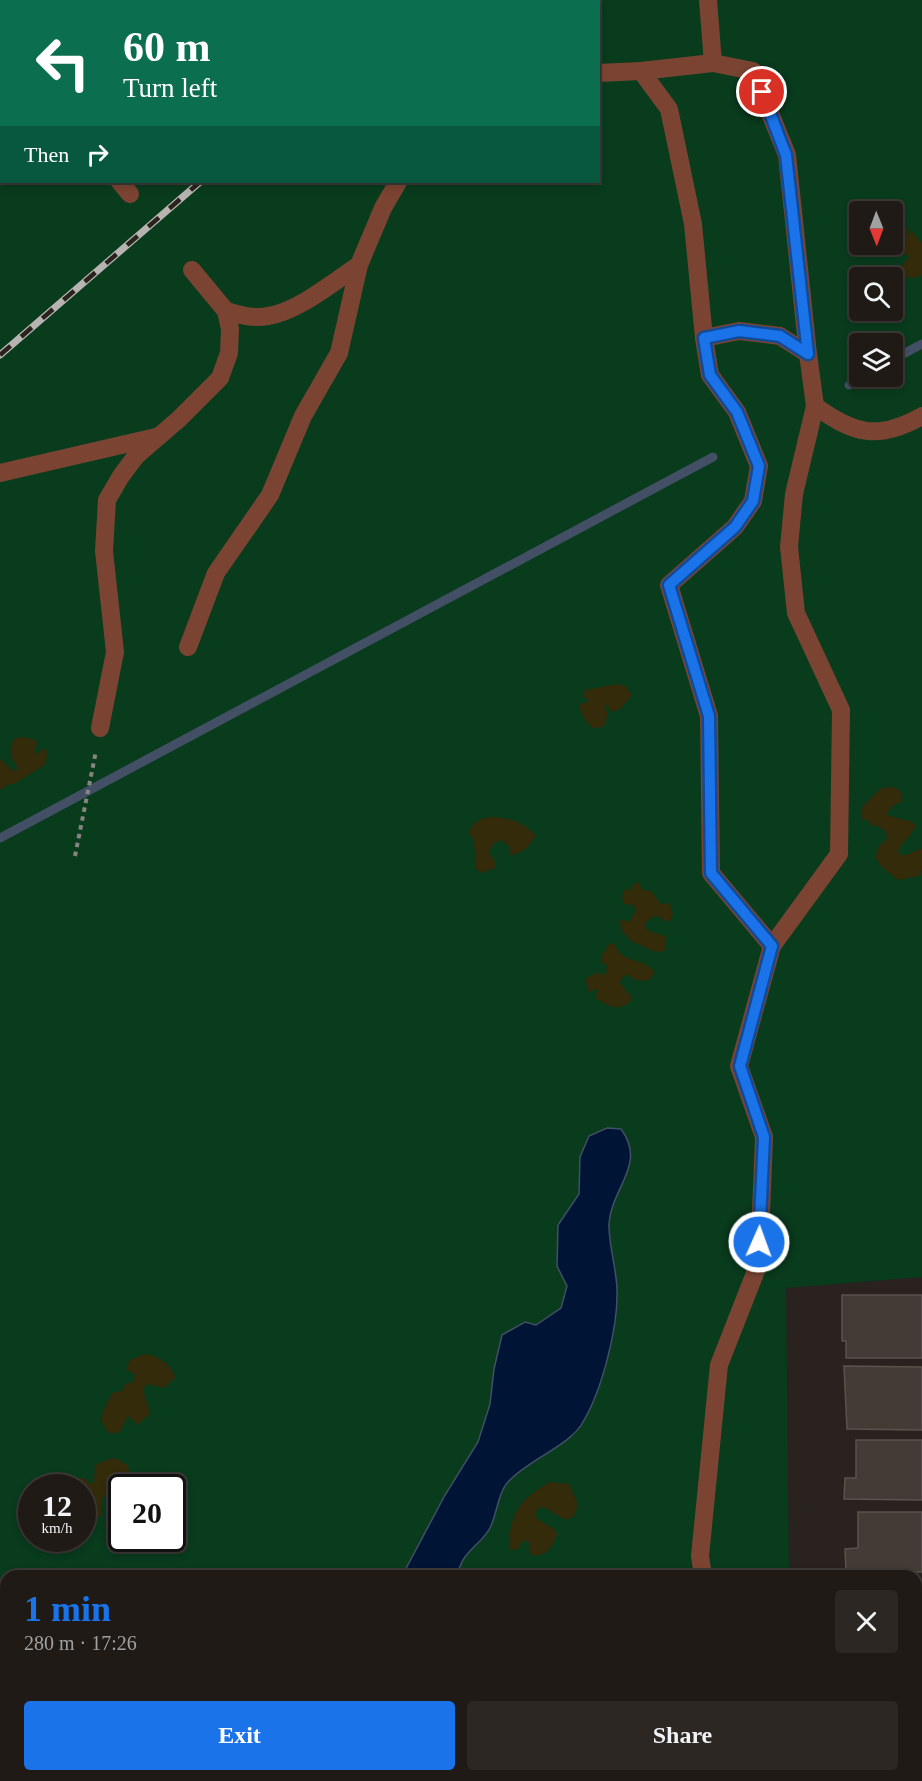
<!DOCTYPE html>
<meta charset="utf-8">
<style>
body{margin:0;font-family:"Times New Roman",serif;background:#2c2723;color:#f1f3f6;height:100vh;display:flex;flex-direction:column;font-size:22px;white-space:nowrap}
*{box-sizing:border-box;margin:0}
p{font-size:20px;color:#a1a1a1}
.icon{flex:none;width:33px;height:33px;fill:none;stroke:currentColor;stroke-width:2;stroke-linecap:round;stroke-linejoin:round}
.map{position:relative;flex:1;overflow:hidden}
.sheet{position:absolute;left:0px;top:1570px;width:922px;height:212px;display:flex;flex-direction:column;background:#1f1a16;border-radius:18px 18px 0 0;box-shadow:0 3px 9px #0003,0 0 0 2px #3c3835}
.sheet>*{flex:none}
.banner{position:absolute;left:0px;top:0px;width:600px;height:183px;box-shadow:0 3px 9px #0003,0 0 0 2px #3c3835;background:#0b6e4f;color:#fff;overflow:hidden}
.needle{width:39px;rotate:179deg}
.tools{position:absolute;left:849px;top:201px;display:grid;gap:12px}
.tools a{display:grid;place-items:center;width:54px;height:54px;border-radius:6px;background:#1f1a16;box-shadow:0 3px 9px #0003,0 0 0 2px #3c3835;font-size:30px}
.speed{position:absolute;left:18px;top:1474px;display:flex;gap:12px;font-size:30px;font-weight:700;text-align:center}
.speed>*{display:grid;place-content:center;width:78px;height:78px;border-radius:50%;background:#1f1a16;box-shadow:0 3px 9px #0003,0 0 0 2px #3c3835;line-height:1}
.speed small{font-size:15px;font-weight:400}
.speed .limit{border:3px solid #111;border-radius:9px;background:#fff;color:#111}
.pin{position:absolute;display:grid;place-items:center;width:51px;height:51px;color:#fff;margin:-26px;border:3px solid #fff;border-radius:50%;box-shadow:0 2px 6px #0007}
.me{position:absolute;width:66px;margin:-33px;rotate:2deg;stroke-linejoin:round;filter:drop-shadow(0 0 4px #0008)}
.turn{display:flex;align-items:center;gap:21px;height:126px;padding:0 24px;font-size:27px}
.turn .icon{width:78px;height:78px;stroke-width:2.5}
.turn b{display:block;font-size:42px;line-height:51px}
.then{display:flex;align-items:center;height:57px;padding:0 24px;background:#0003;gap:12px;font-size:22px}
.round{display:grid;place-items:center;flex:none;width:63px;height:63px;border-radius:6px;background:#2c2723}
.headline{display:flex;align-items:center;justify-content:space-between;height:102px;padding:0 24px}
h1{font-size:36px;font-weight:800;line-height:45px;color:#1a73e8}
.button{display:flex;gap:12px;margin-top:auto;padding:12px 24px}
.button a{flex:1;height:69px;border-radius:6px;background:#1a73e8;color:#fff;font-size:24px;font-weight:800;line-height:69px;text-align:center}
.button a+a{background:#2c2723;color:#f1f3f6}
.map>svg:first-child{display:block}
</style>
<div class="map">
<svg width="922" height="1781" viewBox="0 0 922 1781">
<rect width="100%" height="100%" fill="#29221e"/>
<path fill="#093b1d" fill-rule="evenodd" d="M0 0H922V1277L786 1288 789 1576H6V1776H792V1781H0ZM2 2H598V182H2ZM860 212H892V244H860ZM860 278H892V310H860ZM860 344H892V376H860ZM32 1488H82V1539H32ZM122 1488H172V1539H122Z"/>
<g fill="#332b0a">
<path d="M902 227 909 228 907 234 909 235 911 231C915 233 917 239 922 243V275L915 278 902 277 898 271 903 269 902 265 909 257 906 254 897 256 893 254 894 251 899 247 893 245V238L896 237 897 231H902Z"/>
<path d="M617 684 625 686 632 695 620 709 612 712 606 705 605 709 608 714 604 726 594 729C586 722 579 714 580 704L588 702V699L583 697 585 690Z"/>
<path d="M25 737 35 740 37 743 34 752 39 754 42 748 47 751 46 764 14 784H9L0 790V759L14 771 18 769C11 757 7 751 15 738Z"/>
<path d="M893 787C901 789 903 794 902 802L894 805 886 814C896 820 909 818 916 825 912 836 904 839 898 851L901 855H906L922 848V870L919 876 898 880 882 867 875 857 879 846 887 839 886 832 878 826H872L868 820 861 819 862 807 881 788Z"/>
<path d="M493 817C513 819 521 821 536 836 529 846 523 854 510 855V847L501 840 493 844 489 852 495 861V868L481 873 476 869 474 840 469 833C473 821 480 818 493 817Z"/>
<polygon points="640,882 641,889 652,892 661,904 669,903 673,914 670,921 665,921 660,917 654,916 645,923 647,930 665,936 665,950 661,952 653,951 631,941 621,930 620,919 629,922 636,910 633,905 624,904 622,897 625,889 631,890 633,884"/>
<path d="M613 943C617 948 621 956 628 958 641 964 644 960 655 973L648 981 635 980 628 974 621 979 620 983 630 995 632 1000C620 1012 608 1007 596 998L597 989 589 992 585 979 598 972 601 975H604L608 966 602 963 601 957 609 944Z"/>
<path d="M145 1354C160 1356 169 1364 176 1377L164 1388 147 1384 143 1390 150 1413 138 1425 128 1416 120 1432 110 1434C95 1419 104 1410 112 1393L122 1391 125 1384 133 1382 135 1375 126 1369 130 1360Z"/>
<polygon points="116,1458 128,1466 133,1486 131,1488 122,1488 121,1494 107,1491 102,1500 102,1516 95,1518 87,1510 83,1510 82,1488 67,1488 74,1478 84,1478 91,1484 94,1482 95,1466 103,1461"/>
<path d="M550 1482 569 1484 578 1504 575 1515 567 1520C557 1517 551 1509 541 1507L536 1511V1518L554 1529 557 1535C551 1548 549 1554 534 1556L529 1552 530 1543 523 1540 518 1549 509 1550C509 1515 519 1499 550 1482Z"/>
</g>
<g fill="#001435" stroke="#424f65" stroke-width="1.5">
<path d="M607 1128 621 1129C647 1164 612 1187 609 1223 608 1243 617 1270 617 1291 618 1328 602 1390 583 1422 570 1446 527 1460 508 1482 498 1493 497 1514 490 1528 483 1541 470 1548 463 1560 460 1565 459 1571 456 1576H402L445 1495 478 1442 490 1404 494 1369 502 1335 525 1322 536 1325 561 1308 567 1286 557 1266 558 1225 579 1194 580 1157 589 1136Z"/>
<polygon points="6,1726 6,1776 247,1776 239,1781 0,1781 0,1732"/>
</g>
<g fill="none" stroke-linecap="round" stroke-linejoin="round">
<g stroke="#424f65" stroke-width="9">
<polyline points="892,360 922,344"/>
<polyline points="849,385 864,376"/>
<polyline points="0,838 713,457"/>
</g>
</g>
<g fill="#423b36" stroke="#5a524d" stroke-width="1.5">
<polygon points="842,1295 922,1295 922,1358 846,1358 846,1341 842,1341"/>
<polygon points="844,1366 922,1367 922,1430 847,1429"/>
<polygon points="856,1440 922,1440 922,1500 844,1499 845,1478 856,1478"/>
<polygon points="858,1512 922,1512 922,1572 846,1572 845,1549 858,1548"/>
<rect x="916" y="1582" width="6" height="59"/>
<rect x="916" y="1653" width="6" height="61"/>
<polygon points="916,1725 922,1725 922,1781 851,1781 851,1776 916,1776"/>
</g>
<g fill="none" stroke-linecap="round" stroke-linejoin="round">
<polyline stroke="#898481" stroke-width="4" stroke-dasharray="4.5 4.5" stroke-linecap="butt" points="75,856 96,751"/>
<g stroke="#7b4432" stroke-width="18">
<polyline points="98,0 99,2"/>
<polyline points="74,2 74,0"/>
<polyline points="713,63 753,71 787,155 808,354"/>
<polyline points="598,73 641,71"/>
<polyline points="120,182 130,194"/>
<path d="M226 311C240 315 254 319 268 316 299 311 333 282 359 265"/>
<polyline points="704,338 693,224 669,109 641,71 713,63 708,0"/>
<path d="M815 406C854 434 878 441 922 416"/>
<polyline points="0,473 156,437"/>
<polyline points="188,647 216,573 270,495 303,416 339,353 359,265 383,208 398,182"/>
<polyline points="100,728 115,652 104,551 107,500 121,476 136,456 179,419 220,378 229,353 230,329 226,311 192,270"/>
<polyline points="703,1576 700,1556 719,1365 759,1263 764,1137 739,1066 772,946 839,854 841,710 796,613 789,547 794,494 815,406 808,354 780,336 739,331 704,338 710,375 737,412 759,466 753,501 735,527 669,585 709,716 711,873 772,946"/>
<polyline points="697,1781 699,1776"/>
</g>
<g stroke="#b7b3b0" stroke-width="7">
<g id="rail">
<polyline points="407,2 409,0"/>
<polyline points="0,355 200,182"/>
</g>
</g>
<use href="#rail" stroke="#29221e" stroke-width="4.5" stroke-dasharray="14" stroke-linecap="butt"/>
</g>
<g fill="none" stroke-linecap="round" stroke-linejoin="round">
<g stroke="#114b97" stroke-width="15">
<polyline id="route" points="759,1242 764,1137 740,1066 772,946 711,873 709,716 669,585 735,527 753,501 759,466 737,412 710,375 704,338 739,331 780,336 808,354 786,155 762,92"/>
</g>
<use href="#route" stroke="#1a73e8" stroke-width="10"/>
</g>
</svg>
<div class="tools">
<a><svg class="needle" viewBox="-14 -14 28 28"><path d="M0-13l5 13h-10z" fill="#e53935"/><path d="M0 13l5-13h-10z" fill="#a1a1a1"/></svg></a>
<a><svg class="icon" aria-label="search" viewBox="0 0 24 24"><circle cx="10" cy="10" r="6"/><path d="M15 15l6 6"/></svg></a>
<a><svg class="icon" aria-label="layers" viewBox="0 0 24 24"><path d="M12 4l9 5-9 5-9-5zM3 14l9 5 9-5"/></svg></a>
</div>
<div class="speed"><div>12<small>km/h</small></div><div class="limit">20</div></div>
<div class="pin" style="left:762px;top:92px;background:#d93025"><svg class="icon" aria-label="arrive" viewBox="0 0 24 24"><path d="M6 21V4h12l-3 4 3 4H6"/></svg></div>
<svg class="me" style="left:759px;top:1242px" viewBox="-20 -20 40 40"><circle r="17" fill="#1a73e8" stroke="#fff" stroke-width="3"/><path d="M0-11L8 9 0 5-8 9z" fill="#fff"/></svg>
<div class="banner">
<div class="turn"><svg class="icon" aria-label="left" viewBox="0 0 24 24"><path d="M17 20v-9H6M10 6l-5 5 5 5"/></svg><div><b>60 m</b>Turn left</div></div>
<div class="then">Then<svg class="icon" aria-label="right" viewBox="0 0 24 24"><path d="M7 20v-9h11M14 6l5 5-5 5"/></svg></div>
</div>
<section class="sheet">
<div class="headline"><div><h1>1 min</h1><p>280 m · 17:26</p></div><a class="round"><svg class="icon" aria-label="close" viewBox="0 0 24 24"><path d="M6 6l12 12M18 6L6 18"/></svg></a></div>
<div class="button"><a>Exit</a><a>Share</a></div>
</section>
</div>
